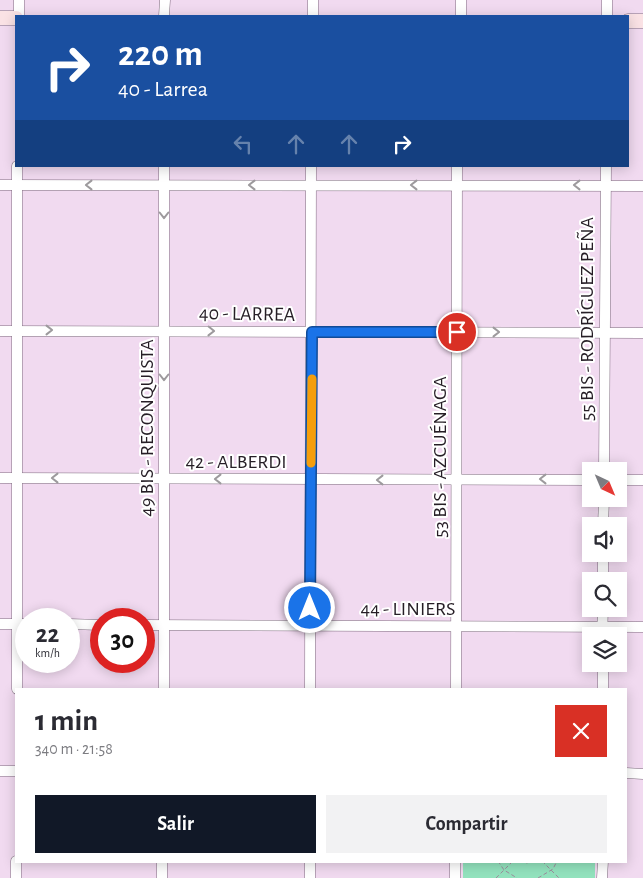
<!DOCTYPE html>
<html lang="es">
<meta charset="utf-8">
<style>
body{margin:0;font-family:"Alegreya Sans",sans-serif;background:#f2f2f3;color:#2b2b33;height:100vh;display:flex;flex-direction:column;font-size:19px;white-space:nowrap}
*{box-sizing:border-box;margin:0}
p{font-size:16px;color:#7c7c81}
.icon{flex:none;width:28px;height:28px;fill:none;stroke:currentColor;stroke-width:2;stroke-linecap:round;stroke-linejoin:round}
.map{position:relative;flex:1;overflow:hidden}
.sheet{position:absolute;left:15px;top:688px;width:612px;height:175px;display:flex;flex-direction:column;background:#fff;border-radius:0px;box-shadow:0 2px 12px #0003}
.sheet>*{flex:none}
.top-card{position:absolute;left:15px;top:15px;width:614px;height:152px;border-radius:0px;box-shadow:0 2px 12px #0003;background:#1a4fa0;color:#fff;overflow:hidden}
.needle{width:32px;rotate:136deg}
.tools{position:absolute;left:582px;top:462px;display:grid;gap:10px}
.tools a{display:grid;place-items:center;width:45px;height:45px;border-radius:0px;background:#fff;box-shadow:0 2px 12px #0003;font-size:25px}
.speed{position:absolute;left:15px;top:608px;display:flex;gap:10px;font-size:25px;font-weight:700;text-align:center}
.speed>*{display:grid;place-content:center;width:65px;height:65px;border-radius:50%;background:#fff;box-shadow:0 2px 12px #0003;line-height:1}
.speed small{font-size:12px;font-weight:400}
.speed .limit{border:8px solid #d22;background:#fff;color:#111}
.pin{position:absolute;display:grid;place-items:center;width:42px;height:42px;color:#fff;margin:-21px;border:2px solid #fff;border-radius:50%;box-shadow:0 1px 5px #0007}
.me{position:absolute;width:55px;margin:-28px;rotate:0deg;stroke-linejoin:round;filter:drop-shadow(0 0 4px #0008)}
.turn{display:flex;align-items:center;gap:18px;height:105px;padding:0 20px;font-size:22px}
.turn .icon{width:65px;height:65px;stroke-width:2.5}
.turn b{display:block;font-size:35px;line-height:42px}
.lanes{display:flex;align-items:center;height:48px;padding:0 20px;background:#0003;justify-content:center;gap:25px;direction:ltr}
.lanes .off{opacity:.35}
.round{display:grid;place-items:center;flex:none;width:52px;height:52px;border-radius:0px;background:#f2f2f3}
.overview{display:flex;align-items:center;justify-content:space-between;height:85px;padding:0 20px}
h1{font-size:30px;font-weight:600;line-height:38px}
.primary-button{display:flex;gap:10px;margin-top:auto;padding:10px 20px}
.primary-button a{flex:1;height:58px;border-radius:0px;background:#111827;color:#fff;font-size:20px;font-weight:600;line-height:58px;text-align:center}
.primary-button a+a{background:#f2f2f3;color:#2b2b33}
.map>svg:first-child{display:block}
</style>
<div class="map">
<svg width="643" height="878" viewBox="0 0 643 878">
<rect width="100%" height="100%" fill="#f1daf0"/>
<rect fill="#93e3be" x="463" y="861" width="132" height="17"/>
<g fill="none" stroke-linecap="round" stroke-linejoin="round">
<g stroke="#7e6b7e" stroke-width="11">
<g id="street">
<polyline points="461,0 461,16"/>
<polyline points="607,0 607,16"/>
<polyline points="19,16 19,0"/>
<polyline points="164,16 165,0"/>
<polyline points="313,16 313,0"/>
<polyline points="17,166 17,689"/>
<polyline points="0,185 643,186"/>
<polyline points="0,331 643,333"/>
<polyline points="604,471 606,166"/>
<polyline points="0,478 591,480"/>
<polyline points="619,480 643,480"/>
<polyline points="603,526 604,499"/>
<polyline points="603,581 603,554"/>
<polyline points="0,624 26,624"/>
<polyline points="69,624 101,625"/>
<polyline points="144,625 643,627"/>
<polyline points="602,636 603,609"/>
<polyline points="603,664 603,689"/>
<polyline points="164,689 164,166"/>
<polyline points="310,689 311,166"/>
<polyline points="456,689 457,166"/>
<polyline points="0,771 16,771"/>
<polyline points="626,773 643,774"/>
<polyline points="16,861 16,878"/>
<polyline points="162,861 162,878"/>
<polyline points="310,861 310,878"/>
<polyline points="455,878 455,861"/>
<polyline points="602,878 603,861"/>
</g>
</g>
<g stroke="#7e6b7e" stroke-width="15">
<g id="secondary">
<polyline points="0,18 16,18"/>
<polyline points="628,21 643,21"/>
</g>
</g>
<g stroke="#9d8d9d" stroke-width="1" stroke-dasharray="4 2.5" stroke-linecap="butt">
<polyline points="498,861 504,870 517,878"/>
<polyline points="520,861 526,863 536,861"/>
<polyline points="542,861 559,878"/>
<polyline points="496,878 513,861"/>
<polyline points="538,878 553,869 557,861"/>
</g>
<use href="#street" stroke="#fff" stroke-width="10"/>
<use href="#secondary" stroke="#fae2e5" stroke-width="14"/>
</g>
<defs><path id="oneway-chevron" d="M-2-3.5L2.5 0L-2 3.5" fill="none" stroke-width="1.6" stroke-linecap="round" stroke-linejoin="round" transform="scale(1.25)"/></defs>
<g stroke="#9d9a9d">
<use href="#oneway-chevron" transform="translate(89 185) rotate(180)"/>
<use href="#oneway-chevron" transform="translate(252 185) rotate(-180)"/>
<use href="#oneway-chevron" transform="translate(414 185) rotate(180)"/>
<use href="#oneway-chevron" transform="translate(577 185) rotate(-180)"/>
<use href="#oneway-chevron" transform="translate(164 215) rotate(90)"/>
<use href="#oneway-chevron" transform="translate(49 330)"/>
<use href="#oneway-chevron" transform="translate(211 331) rotate(1)"/>
<use href="#oneway-chevron" transform="translate(496 332)"/>
<use href="#oneway-chevron" transform="translate(164 377) rotate(90)"/>
<use href="#oneway-chevron" transform="translate(55 478) rotate(-180)"/>
<use href="#oneway-chevron" transform="translate(218 479) rotate(-180)"/>
<use href="#oneway-chevron" transform="translate(543 479) rotate(-180)"/>
<use href="#oneway-chevron" transform="translate(380 480) rotate(180)"/>
</g>
<g fill="none" stroke-linecap="round" stroke-linejoin="round">
<g stroke="#114b97" stroke-width="12">
<polyline id="route" points="310,608 312,332 457,332"/>
</g>
<use href="#route" stroke="#1a73e8" stroke-width="9"/>
<polyline stroke="#f59e0b" stroke-width="9" points="311,463 312,379"/>
</g>
<g text-anchor="middle" dominant-baseline="central" stroke-width="4" stroke-linejoin="round" paint-order="stroke">
<g font-size="20" fill="#261e26" stroke="#fff">
<text transform="translate(247 314) rotate(1)">40 - LARREA</text>
<text transform="translate(587 319) rotate(-90)">55 BIS - RODRÍGUEZ PEÑA</text>
<text transform="translate(147 428) rotate(-90)">49 BIS - RECONQUISTA</text>
<text transform="translate(440 457) rotate(-90)">53 BIS - AZCUÉNAGA</text>
<text x="236" y="462">42 - ALBERDI</text>
<text x="408" y="609">44 - LINIERS</text>
</g>
</g>
</svg>
<div class="tools">
<a><svg class="needle" viewBox="-14 -14 28 28"><path d="M0-13l5 13h-10z" fill="#e53935"/><path d="M0 13l5-13h-10z" fill="#7c7c81"/></svg></a>
<a><svg class="icon" aria-label="sound" viewBox="0 0 24 24"><path d="M4 9h4l5-4v14l-5-4H4zM17 9q2 3 0 6"/></svg></a>
<a><svg class="icon" aria-label="search" viewBox="0 0 24 24"><circle cx="10" cy="10" r="6"/><path d="M15 15l6 6"/></svg></a>
<a><svg class="icon" aria-label="layers" viewBox="0 0 24 24"><path d="M12 4l9 5-9 5-9-5zM3 14l9 5 9-5"/></svg></a>
</div>
<div class="speed"><div>22<small>km/h</small></div><div class="limit">30</div></div>
<div class="pin" style="left:457px;top:332px;background:#d93025"><svg class="icon" aria-label="arrive" viewBox="0 0 24 24"><path d="M6 21V4h12l-3 4 3 4H6"/></svg></div>
<svg class="me" style="left:310px;top:608px" viewBox="-20 -20 40 40"><circle r="17" fill="#1a73e8" stroke="#fff" stroke-width="3"/><path d="M0-11L8 9 0 5-8 9z" fill="#fff"/></svg>
<div class="top-card">
<div class="turn"><svg class="icon" aria-label="right" viewBox="0 0 24 24"><path d="M7 20v-9h11M14 6l5 5-5 5"/></svg><div><b>220 m</b>40 - Larrea</div></div>
<div class="lanes"><svg class="icon off" aria-label="left" viewBox="0 0 24 24"><path d="M17 20v-9H6M10 6l-5 5 5 5"/></svg><svg class="icon off" aria-label="ahead" viewBox="0 0 24 24"><path d="M12 20V5M6 11l6-6 6 6"/></svg><svg class="icon off" aria-label="ahead" viewBox="0 0 24 24"><path d="M12 20V5M6 11l6-6 6 6"/></svg><svg class="icon" aria-label="right" viewBox="0 0 24 24"><path d="M7 20v-9h11M14 6l5 5-5 5"/></svg></div>
</div>
<section class="sheet">
<div class="overview"><div><h1>1 min</h1><p>340 m · 21:58</p></div><a class="round" style="background:#d93025;color:#fff"><svg class="icon" aria-label="close" viewBox="0 0 24 24"><path d="M6 6l12 12M18 6L6 18"/></svg></a></div>
<div class="primary-button"><a>Salir</a><a>Compartir</a></div>
</section>
</div>
